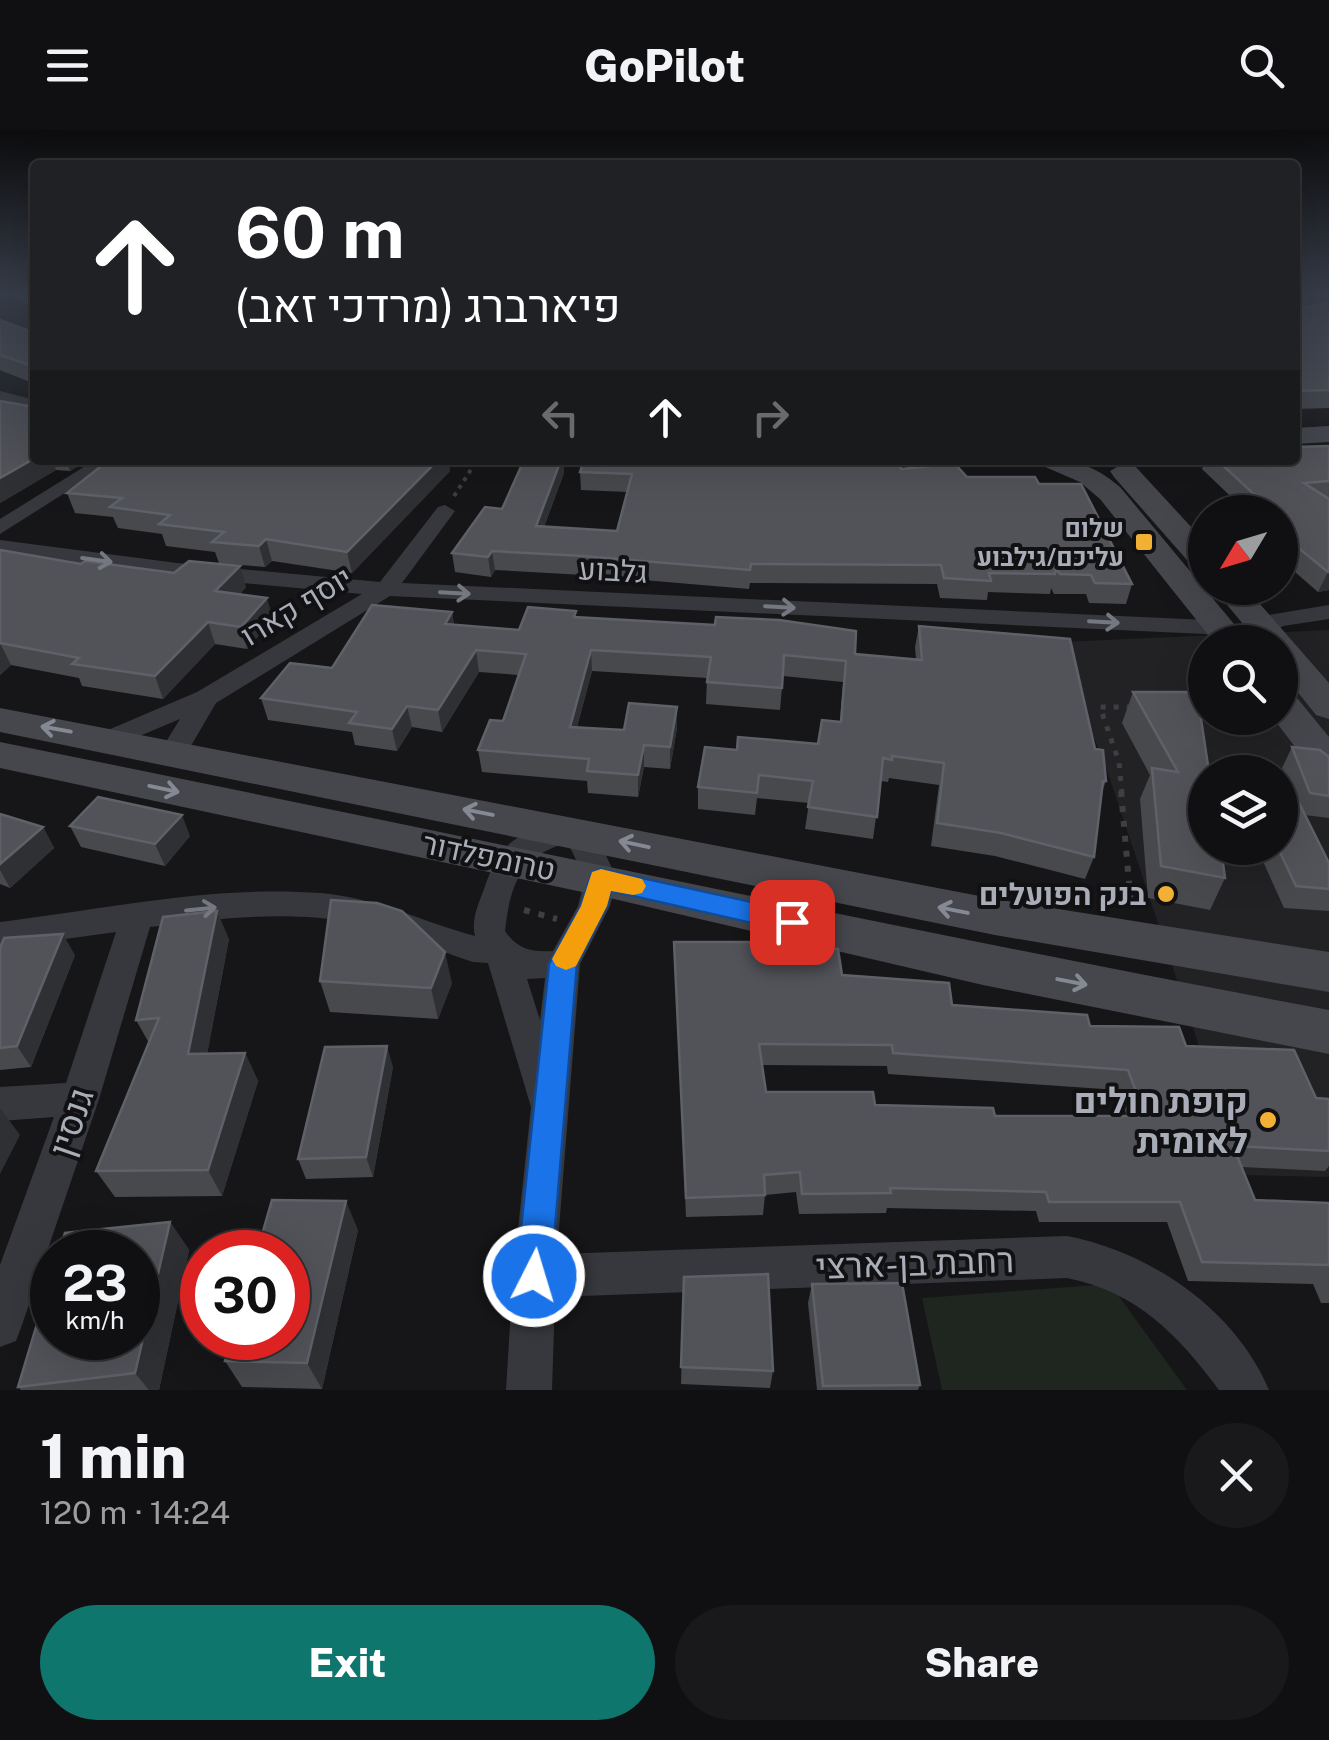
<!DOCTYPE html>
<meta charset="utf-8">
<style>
body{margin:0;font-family:"Public Sans",Heebo,sans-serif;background:#19191b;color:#f1f3f6;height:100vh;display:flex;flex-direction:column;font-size:38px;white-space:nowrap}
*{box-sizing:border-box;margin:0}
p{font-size:32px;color:#9c9d9f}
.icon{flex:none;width:55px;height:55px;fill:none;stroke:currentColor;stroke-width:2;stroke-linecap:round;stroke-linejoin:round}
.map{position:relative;height:1260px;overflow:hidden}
.drawer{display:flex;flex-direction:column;background:#101012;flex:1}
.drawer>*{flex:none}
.banner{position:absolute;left:30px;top:30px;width:1270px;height:305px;border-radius:10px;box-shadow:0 10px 40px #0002,0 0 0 2px #303032;background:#202124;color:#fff;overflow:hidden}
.needle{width:65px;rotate:232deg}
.controls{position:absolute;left:1188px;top:365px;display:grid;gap:20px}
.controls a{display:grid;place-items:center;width:110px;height:110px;border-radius:50%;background:#101012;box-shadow:0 10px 40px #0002,0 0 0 2px #303032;font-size:50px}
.speed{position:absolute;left:30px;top:1100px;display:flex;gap:20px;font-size:50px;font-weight:700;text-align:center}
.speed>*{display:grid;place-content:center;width:130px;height:130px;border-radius:50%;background:#101012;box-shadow:0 10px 40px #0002,0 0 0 2px #303032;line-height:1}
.speed small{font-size:25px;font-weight:400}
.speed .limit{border:15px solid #d22;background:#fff;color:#111}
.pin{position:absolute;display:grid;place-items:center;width:85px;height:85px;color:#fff;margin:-42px;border-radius:20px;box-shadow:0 5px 15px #0006}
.me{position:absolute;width:110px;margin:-55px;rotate:5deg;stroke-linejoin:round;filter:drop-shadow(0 0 8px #0008)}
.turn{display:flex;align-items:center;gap:35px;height:210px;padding:0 40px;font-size:45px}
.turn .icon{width:130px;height:130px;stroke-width:2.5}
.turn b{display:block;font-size:70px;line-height:85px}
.lanes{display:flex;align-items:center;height:95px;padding:0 40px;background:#0003;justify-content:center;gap:50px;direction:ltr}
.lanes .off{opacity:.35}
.round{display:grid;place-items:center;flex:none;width:105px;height:105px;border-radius:52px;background:#19191b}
.overview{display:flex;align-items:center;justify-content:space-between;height:170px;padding:0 40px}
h1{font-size:60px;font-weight:800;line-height:75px}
.action{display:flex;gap:20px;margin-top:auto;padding:20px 40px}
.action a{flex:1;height:115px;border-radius:60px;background:#0f766e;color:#fff;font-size:40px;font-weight:800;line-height:115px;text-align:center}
.action a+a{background:#19191b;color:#f1f3f6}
header{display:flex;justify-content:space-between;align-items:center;height:130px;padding:0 40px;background:#101012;font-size:45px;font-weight:800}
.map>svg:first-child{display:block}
</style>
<header><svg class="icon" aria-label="menu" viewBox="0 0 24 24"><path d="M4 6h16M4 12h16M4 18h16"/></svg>GoPilot<svg class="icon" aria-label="search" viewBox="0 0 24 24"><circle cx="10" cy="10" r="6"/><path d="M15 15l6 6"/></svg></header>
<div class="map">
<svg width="1329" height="1260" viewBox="0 0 1329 1260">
<rect width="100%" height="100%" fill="#161618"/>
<path fill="#222225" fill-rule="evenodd" d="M1329 500V1047L1242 1045 1108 643 1064 530 1061 512ZM1205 512H1280V588H1205ZM1205 642H1280V718H1205Z"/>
<polygon fill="#1e261f" points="1110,1154 1187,1260 942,1260 922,1168"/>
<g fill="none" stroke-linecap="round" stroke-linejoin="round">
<polyline stroke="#3d3f44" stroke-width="4" stroke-dasharray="4 5" stroke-linecap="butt" points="454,366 474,335"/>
<polyline stroke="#3d3f44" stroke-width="5" stroke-dasharray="5 8" stroke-linecap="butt" points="1122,664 1119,632 1100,577 1132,577"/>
<g stroke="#3d3f44" stroke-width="6" stroke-dasharray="6 9" stroke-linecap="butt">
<polyline points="1121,661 1131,775"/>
<polyline points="524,780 557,789"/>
</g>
<g fill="#37383d" fill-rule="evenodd">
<polygon points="0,261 35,270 35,280 0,271"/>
<polygon points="95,330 117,330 0,404 0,389"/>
<polygon points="445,375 455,381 402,453 1207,490 1232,497 1236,502 1224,509 1205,504 390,466 216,573 185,626 165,626 161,620 180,589 111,618 101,615 98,609 101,603 197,562 362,464 177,447 0,422 0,410 177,433 380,452 438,377"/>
<polygon points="1329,475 1329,489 1283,496 1265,507 1253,500 1268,485"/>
<path d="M574 691 595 702 617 749 610 776 580 834 557 1124 1067 1106C1150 1122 1235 1179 1269 1260H1219C1177 1204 1137 1162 1067 1148L555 1167 552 1260H506L513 1146 531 977 488 833 473 832C435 820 396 801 356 793 289 780 217 788 150 797L99 969 22 1195 16 1211 0 1217V1135L54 987 0 991V957L66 953 116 802 0 818V792C105 779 214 755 320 763 374 767 423 792 475 806 471 790 478 775 484 759 502 705 522 702 574 691ZM568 713 585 749 578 776 553 821C531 822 518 820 505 801 510 755 521 724 568 713ZM545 848 540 890 527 849Z"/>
</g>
<g fill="#45474d" fill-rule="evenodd">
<polygon points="1329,296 1329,312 1295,314 1295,298"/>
<path d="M1039 330C1074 330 1093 334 1120 357L1249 512H1214L1100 369 1080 352 1043 336Z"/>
<polygon points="1124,333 1134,335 1205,412 1205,440 1194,438 1114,347 1110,341"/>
<polygon points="1213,458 1246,458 1329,553 1329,589 1316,585 1280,540 1280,512 1258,512"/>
<polygon points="1280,559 1293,563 1329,607 1329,647 1315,643 1273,588 1280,588"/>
<polygon points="0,578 995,769 1329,822 1329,862 995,805 0,602"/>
<path d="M0 612C443 701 885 797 1329 880V924L983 855 601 766 0 638Z"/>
</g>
</g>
<g fill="#47494d" fill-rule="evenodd">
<polygon points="8,165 35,165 35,175 9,167"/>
<polygon points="1295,165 1329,165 1329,278 1295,279"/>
<polygon points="0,190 35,203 35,254 0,240"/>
<polygon points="0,271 35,330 89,330 70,341 56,340 0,373"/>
<polygon points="1329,316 1329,460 1318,462 1280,429 1280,382 1247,382 1202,339 1205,330 1295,330"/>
<polygon points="98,330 448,330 450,341 352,443 272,431 265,437 219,433 215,422 166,416 162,404 118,398 113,387 75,383 67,363 100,337"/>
<polygon points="524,330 563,330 564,343 544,397 617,401 628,362 581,360 580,342 901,339 1039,354 1132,454 1126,474 1089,473 1086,464 1054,464 1051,458 1050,464 988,462 987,470 940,468 937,454 750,453 749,459 584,445 495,440 491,447 455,442 452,423 502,379"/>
<polygon points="0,420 81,434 246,457 240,464 273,489 247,519 215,514 163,569 82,556 79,548 11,535 0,545"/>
<polygon points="452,482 454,495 519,500 576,487 855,524 916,530 915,517 919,496 1095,619 1106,651 1101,664 1094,727 1085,749 995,726 931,716 939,655 889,648 888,652 881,651 873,709 805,699 809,673 757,668 755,685 698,679 698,657 737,620 818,614 840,592 843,552 783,546 780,580 706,574 707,548 592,541 577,597 624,600 677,598 670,639 644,637 638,667 588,663 587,651 482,642 478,620 503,591 519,545 479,542 442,602 412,597 397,621 355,615 352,602 268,590 261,568 332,538"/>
<polygon points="1133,562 1197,562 1225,748 1210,780 1148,768 1140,669 1150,645 1122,593"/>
<polygon points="1292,617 1329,627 1329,688 1305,685 1329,733 1329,781 1284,778 1257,718 1280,718 1291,662 1282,638"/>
<polygon points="0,684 43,697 54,718 10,758 0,754"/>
<polygon points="70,696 190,706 165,736 81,717"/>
<polygon points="229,809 207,924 245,923 258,951 222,1066 115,1067 96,1041 149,913 136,890"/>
<path d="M674 812 753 819 842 845 952 875 1090 896 1186 916 1316 968 1329 969V1036L1325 1041 1242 1037 1255 1070 1329 1073V1173H1321L1313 1154 1188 1151 1167 1092H1039L1036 1081 887 1078 886 1083 799 1084 796 1062 765 1065 763 1085 686 1087ZM762 935 887 936 888 944 1118 960 1127 986H995L875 975 766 962Z"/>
<polygon points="0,818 75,825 31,937 0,940"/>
<polygon points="320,851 452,853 438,889 330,882"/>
<polygon points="393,937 373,1047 306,1049 298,1029"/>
<polygon points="170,1092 189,1120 159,1260 21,1260 18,1257"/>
<polygon points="358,1100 322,1259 242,1257 225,1231"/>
<polygon points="684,1147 773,1241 770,1258 681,1254"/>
<polygon points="812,1154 920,1255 918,1260 817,1260 808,1173"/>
</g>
<g fill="#2f3033">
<polygon points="1298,165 1329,165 1328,174 1295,180"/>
<polygon points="35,328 35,330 52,330 56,340 0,373 0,348"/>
<polygon points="66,330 89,330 70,341"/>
<polygon points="438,330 448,330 450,341 352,443 347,422"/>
<polygon points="561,330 563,330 564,343 537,415 536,396"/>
<polygon points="266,409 272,431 265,437 259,416"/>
<polygon points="492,421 495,440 491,447 488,427"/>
<polygon points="240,436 246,457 222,482 215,461"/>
<polygon points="1328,442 1329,442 1329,460 1318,462"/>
<polygon points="267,468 273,489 247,519 241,497"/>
<polygon points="452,482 455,503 445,494"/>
<polygon points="208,492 215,514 163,569 155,546"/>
<polygon points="0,513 11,535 0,545"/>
<polygon points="476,520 479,542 442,602 438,580"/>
<polygon points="591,520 592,541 571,619 570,597"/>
<polygon points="407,576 412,597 397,621 392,599"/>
<polygon points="677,577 677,598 670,639 670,617"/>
<polygon points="644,615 644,637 638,667 638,645"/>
<polygon points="182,685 190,706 165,736 155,714"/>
<polygon points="43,697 54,718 10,758 0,740 0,734"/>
<polygon points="217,781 229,809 202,951 188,924"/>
<polygon points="63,804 75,825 31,937 17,916"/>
<polygon points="445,822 452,853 438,889 431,858"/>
<polygon points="387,916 393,937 373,1047 366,1027"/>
<polygon points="245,923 258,951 222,1066 208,1040"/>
<polygon points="0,978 20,1005 0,1044"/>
<polygon points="346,1071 358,1100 322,1259 307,1233"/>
<polygon points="170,1092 189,1120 159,1260 149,1260 135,1243"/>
</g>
<g fill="#525359" stroke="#5f6168" stroke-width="2.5" fill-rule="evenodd">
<polygon points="1295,165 1298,165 1297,174 1302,178 1329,172 1329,260 1295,261"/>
<polygon points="0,190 35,203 35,237 0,225"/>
<polygon points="0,271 35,277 35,328 0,348"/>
<polygon points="1329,316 1329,351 1304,353 1329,369 1329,442 1328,442 1280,403 1280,382 1254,382 1251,380 1269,378 1217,330 1295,330 1295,317"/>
<polygon points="109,330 438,330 347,422 266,409 259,416 212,412 224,402 159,394 170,385 110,377 122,368 67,363"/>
<polygon points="524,330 561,330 536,396 617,401 632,344 580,342 584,330 840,330 899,333 901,339 955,334 967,347 1035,347 1039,354 1081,354 1132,454 1095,453 1091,445 1060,444 1056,438 1055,444 989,443 991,451 944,448 941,435 751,434 750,440 583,426 492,421 488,427 452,423 485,377 502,379"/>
<polygon points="0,420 81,434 85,431 174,443 189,431 240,436 215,461 267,468 241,497 208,492 155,546 72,534 79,528 0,513"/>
<polygon points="372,475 452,482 445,494 519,500 528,477 576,481 574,487 715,495 716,487 779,490 856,501 855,524 922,530 919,496 1070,509 1095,619 1103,620 1106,651 1103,651 1094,727 1001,703 937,693 944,633 892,626 892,630 883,628 877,687 808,677 813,651 759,645 757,663 698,657 705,617 737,620 738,607 818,614 822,590 841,592 846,531 784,525 782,558 707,552 711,527 591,520 570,597 624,600 629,573 677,577 670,617 644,615 638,645 587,641 589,629 478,620 490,590 503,591 526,524 476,520 438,580 407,576 392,599 349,593 357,582 261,568 290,533 332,538"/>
<polygon points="1133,562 1197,562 1209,642 1205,642 1205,718 1221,718 1225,748 1161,736 1152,638 1178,642"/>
<polygon points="1292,617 1320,620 1329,627 1329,666 1310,663"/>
<polygon points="1280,662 1294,663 1329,733 1329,759 1296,756 1278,718 1280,718"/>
<polygon points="98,667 182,685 155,714 70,696"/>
<polygon points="0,684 43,697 0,734"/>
<polygon points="331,770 377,773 402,781 445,822 431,858 320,851"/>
<polygon points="217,781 188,924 245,923 208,1040 96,1041 159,888 136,890 163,787"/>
<polygon points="63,804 17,916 0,918 0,818 4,808"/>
<path d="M674 812H753V819H838L842 845 949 853 952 875 1087 885 1090 896 1179 897 1186 916 1294 920 1316 968 1329 969V1021L1233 1016 1255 1070 1329 1073V1135L1202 1132 1180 1072H1049L1046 1062 890 1058 891 1063 802 1064 800 1042 764 1045 765 1065 686 1068ZM759 914 892 915 893 923 1128 940 1145 986H995L993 978 875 975 873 962H766Z"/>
<polygon points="387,916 366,1027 298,1029 325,917"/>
<polygon points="272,1070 346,1071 307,1233 225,1231 232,1208 288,1208 288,1122 257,1122"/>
<polygon points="170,1092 135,1243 18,1257 52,1144 52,1208 138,1208 138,1122 59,1122 65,1103"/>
<polygon points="768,1144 773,1241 681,1237 684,1147"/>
<polygon points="902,1153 920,1255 823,1256 812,1154"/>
</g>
<defs><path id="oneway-shaft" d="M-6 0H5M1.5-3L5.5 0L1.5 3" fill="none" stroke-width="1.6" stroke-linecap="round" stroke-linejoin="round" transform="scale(2.5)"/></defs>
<g stroke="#757881">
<use href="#oneway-shaft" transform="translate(97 430) rotate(8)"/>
<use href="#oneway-shaft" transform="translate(455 463) rotate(3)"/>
<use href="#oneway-shaft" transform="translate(780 477) rotate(3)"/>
<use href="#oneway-shaft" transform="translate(1104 492) rotate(3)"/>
<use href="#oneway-shaft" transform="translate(201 779) rotate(-6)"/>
</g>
<g stroke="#858993">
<use href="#oneway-shaft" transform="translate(56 599) rotate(-170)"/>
<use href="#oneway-shaft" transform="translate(164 659) rotate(12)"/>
<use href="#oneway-shaft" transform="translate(478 682) rotate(-169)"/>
<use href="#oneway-shaft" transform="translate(634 714) rotate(-168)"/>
<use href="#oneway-shaft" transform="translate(953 780) rotate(-169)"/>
<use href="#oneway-shaft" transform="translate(1072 852) rotate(11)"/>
</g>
<linearGradient id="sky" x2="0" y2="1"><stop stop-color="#0c0c0d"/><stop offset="0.48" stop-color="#363c48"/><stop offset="1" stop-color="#363c48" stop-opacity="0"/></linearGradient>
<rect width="1329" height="341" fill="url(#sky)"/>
<polygon fill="#1a73e8" stroke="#114b97" stroke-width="2.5" points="601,739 792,781 801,784 805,792 801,799 792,802 611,761 607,776 577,834 551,1146 546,1159 534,1164 521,1159 516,1146 549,834 581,776 592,742"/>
<polygon fill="#f59e0b" points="601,739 642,749 646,756 642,763 633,765 611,761 607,776 576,836 566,840 556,836 552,829 581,776 592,742"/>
<g fill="#f2b134" stroke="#111113" stroke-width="4">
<rect x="1134" y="402" width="20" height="20" rx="5"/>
<circle cx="1166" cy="764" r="10"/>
<circle cx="1268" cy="990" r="10"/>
</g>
<g text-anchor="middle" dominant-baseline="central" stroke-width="8" stroke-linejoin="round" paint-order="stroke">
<g font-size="25" font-weight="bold" fill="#a8adb8" stroke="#111113" text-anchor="end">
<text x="1124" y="398">שלום<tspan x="1124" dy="29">עליכם/גילבוע</tspan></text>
</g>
<g font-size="30" fill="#a8adb8" stroke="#111113">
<text transform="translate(613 440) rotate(3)">גלבוע</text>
<text transform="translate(296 476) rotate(-31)">יוסף קארו</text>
<text transform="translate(489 726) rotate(12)">טרומפלדור</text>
</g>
<g font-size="30" font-weight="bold" fill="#a8adb8" stroke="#111113" text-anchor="end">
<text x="1146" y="764">בנק הפועלים</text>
</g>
<g font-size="35" font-weight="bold" fill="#a8adb8" stroke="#111113" text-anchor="end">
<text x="1248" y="970">קופת חולים<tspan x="1248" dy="40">לאומית</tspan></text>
</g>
<g font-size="35" fill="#a8adb8" stroke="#111113">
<text transform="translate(71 992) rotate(-71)">גנסין</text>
<text transform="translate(915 1133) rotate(-2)">רחבת בן-ארצי</text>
</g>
</g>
</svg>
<div class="controls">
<a><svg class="needle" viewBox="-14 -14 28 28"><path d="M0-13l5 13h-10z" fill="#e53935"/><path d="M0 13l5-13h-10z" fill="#9c9d9f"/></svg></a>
<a><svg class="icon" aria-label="search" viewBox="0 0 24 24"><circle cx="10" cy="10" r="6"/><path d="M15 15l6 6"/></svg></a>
<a><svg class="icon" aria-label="layers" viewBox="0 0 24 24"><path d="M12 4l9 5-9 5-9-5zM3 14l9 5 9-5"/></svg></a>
</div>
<div class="speed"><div>23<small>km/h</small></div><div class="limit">30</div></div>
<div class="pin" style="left:792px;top:792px;background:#d93025"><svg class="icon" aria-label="arrive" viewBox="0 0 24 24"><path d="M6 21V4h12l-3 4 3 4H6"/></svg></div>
<svg class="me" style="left:534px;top:1146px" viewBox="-20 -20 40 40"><circle r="17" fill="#1a73e8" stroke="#fff" stroke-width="3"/><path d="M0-11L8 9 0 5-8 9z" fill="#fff"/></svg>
<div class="banner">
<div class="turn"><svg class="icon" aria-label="ahead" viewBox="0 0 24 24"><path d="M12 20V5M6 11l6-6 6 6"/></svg><div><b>60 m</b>פיארברג (מרדכי זאב)</div></div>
<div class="lanes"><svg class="icon off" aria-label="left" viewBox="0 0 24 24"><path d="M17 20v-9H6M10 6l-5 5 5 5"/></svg><svg class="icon" aria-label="ahead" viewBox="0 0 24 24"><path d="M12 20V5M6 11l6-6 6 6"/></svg><svg class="icon off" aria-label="right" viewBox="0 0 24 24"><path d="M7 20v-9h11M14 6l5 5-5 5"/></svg></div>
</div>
</div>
<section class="drawer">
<div class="overview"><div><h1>1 min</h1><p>120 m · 14:24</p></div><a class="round"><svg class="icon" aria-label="close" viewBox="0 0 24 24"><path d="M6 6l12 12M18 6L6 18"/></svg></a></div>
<div class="action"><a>Exit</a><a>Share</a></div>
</section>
